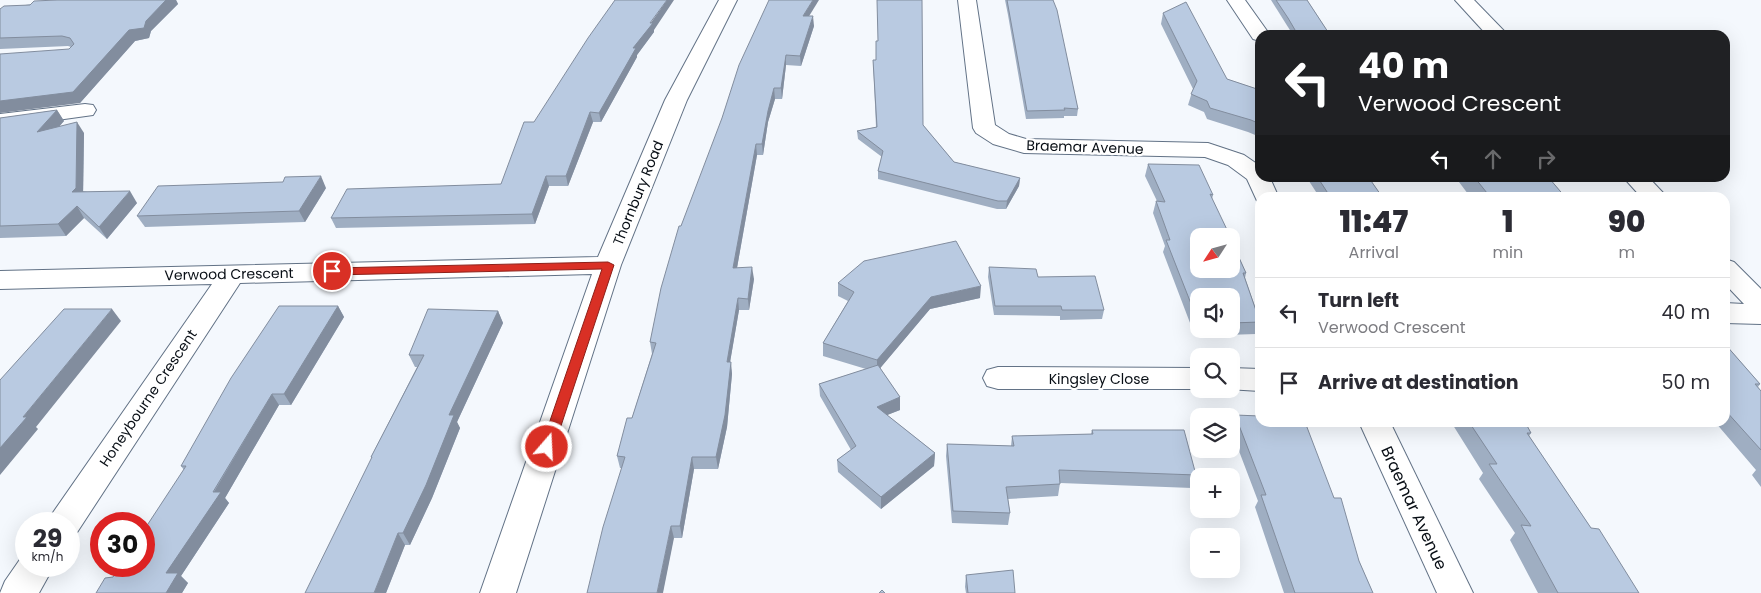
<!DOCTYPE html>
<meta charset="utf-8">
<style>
body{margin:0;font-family:Poppins,sans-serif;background:#f7f7f7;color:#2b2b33;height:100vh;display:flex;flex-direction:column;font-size:19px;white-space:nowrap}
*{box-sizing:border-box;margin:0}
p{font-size:16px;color:#7c7c81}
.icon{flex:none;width:28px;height:28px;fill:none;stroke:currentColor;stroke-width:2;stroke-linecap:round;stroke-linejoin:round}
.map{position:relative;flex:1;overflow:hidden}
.panel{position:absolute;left:1255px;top:192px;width:475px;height:235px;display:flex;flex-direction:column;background:#fff;border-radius:15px;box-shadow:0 5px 20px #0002}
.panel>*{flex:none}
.top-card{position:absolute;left:1255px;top:30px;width:475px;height:152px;border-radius:15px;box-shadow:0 5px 20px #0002;background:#202124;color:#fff;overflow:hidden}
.needle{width:32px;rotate:234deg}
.controls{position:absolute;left:1190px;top:228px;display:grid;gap:10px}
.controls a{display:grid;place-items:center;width:50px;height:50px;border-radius:10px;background:#fff;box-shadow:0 5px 20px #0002;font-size:25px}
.speed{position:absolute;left:15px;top:512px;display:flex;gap:10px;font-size:25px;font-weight:700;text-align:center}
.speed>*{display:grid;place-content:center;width:65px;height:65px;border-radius:50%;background:#fff;box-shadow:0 5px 20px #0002;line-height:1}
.speed small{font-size:12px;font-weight:400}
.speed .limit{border:8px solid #d22;background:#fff;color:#111}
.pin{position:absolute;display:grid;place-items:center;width:42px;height:42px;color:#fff;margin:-21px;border:2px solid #fff;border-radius:50%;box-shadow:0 1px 5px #0007}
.me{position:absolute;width:55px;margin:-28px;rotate:19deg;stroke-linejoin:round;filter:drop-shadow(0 0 4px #0008)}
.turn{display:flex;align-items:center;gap:18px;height:105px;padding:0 20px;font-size:22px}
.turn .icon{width:65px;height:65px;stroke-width:2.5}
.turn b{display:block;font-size:35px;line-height:42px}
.lanes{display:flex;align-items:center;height:48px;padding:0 20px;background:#0003;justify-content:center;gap:25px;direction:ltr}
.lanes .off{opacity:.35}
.eta{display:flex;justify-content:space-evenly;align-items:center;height:85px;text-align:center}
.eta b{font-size:30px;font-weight:800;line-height:35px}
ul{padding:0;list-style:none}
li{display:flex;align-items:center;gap:15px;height:70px;padding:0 20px;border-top:1px solid #e1e1e2}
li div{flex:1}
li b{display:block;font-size:19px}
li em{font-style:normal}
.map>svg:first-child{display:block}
</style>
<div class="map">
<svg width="1761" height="593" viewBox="0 0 1761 593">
<rect width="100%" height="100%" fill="#f4f8fd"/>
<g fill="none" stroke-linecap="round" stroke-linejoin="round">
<g stroke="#627286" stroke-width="2">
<g id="minor">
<polygon points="719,0 737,0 687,100 621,265 516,593 480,593 592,274 240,283 76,534 69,537 69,524 47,524 52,514 212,284 0,289 0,271 598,257 665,100"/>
<polygon points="958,0 976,0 995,125 1009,134 1026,139 1208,143 1244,155 1260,166 1260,178 1270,178 1279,198 1260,198 1260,204 1258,203 1247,179 1228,165 1205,157 1024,153 993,144 976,133 973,128"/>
<polygon points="1227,0 1245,0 1270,35 1260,35 1260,41 1253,39"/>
<polygon points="1455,0 1474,0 1508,35 1487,35"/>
<polygon points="85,104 93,105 96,110 93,115 0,128 0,114"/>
<polygon points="1624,178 1649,178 1668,198 1642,198"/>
<polygon points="1725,259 1734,262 1761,289 1761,324 1725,323 1725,303 1744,304 1725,284"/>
<polygon points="998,367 1199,368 1199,389 1203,389 998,389 987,386 983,378 987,370"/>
<polygon points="1231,368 1260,369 1260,391 1227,389 1231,389"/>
<polygon points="1359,422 1390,422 1473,593 1437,593"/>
<polygon points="26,554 26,566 54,566 39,593 0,593 5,581 23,555"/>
</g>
</g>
<use href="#minor" fill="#fff" fill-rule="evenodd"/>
</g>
<g fill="#9faec2" fill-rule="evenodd">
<polygon points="57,0 176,0 178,4 151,31 149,38 135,41 80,103 69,49 71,47 68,46 0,49 0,9"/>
<polygon points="1005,0 1053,0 1078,109 1077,116 1064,116 1064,118 1026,119 1008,15"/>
<polygon points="1271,0 1307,0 1330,35 1293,35"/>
<polygon points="921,7 923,125 954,162 1020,178 1019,186 1006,209 997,209 878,179 878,171 882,157 858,139 857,131 876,127 873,60 876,60"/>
<polygon points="1163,13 1227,79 1260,90 1260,137 1248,132 1207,119 1204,112 1188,105 1193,89 1161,24"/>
<polygon points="809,16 814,26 801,66 786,65 782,99 775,99 768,122 763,155 757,155 737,268 754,279 749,310 739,310 730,362 732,374 727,427 718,469 694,469 682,538 674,538 622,468 620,468 617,456 632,418 652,354 650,342 681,226"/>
<polygon points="654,30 654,32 637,55 637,57 601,122 593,122 568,186 549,186 535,224 336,228 331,218 501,184 534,122"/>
<polygon points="57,110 64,121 59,126 84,133 83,191 137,203 107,239 84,218 66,236 0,238 0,118"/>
<path d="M1148 164 1213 195 1212 199 1246 273 1245 278 1260 321 1256 334 1195 336 1163 252 1165 246 1153 213 1156 201H1157L1145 176ZM1199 296H1231V329H1199Z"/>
<polygon points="1307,178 1369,178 1383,198 1320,198"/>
<polygon points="1456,178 1549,178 1566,198 1471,198"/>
<polygon points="326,188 305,222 145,227 137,216"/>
<polygon points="989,267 1038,277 1104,310 1102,319 1060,320 1060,316 994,315 988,277"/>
<polygon points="838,283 980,298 930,309 880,368 900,397 900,410 887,415 935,453 934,466 881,509 838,472 837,460 851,450 820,396 819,384 866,369 823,356 823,343 848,301 838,296"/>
<polygon points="338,306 344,317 291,405 279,405 225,498 229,503 181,576 188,583 182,593 96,593 113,577 184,470 181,466"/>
<polygon points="498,311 503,323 457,422 460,428 432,498 410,545 405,545 386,593 372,459 371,457 417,367 415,367 409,355"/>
<polygon points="1725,344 1760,384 1758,387 1761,391 1761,487 1752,475 1756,470 1715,422 1725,422"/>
<polygon points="1235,415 1334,498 1359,561 1373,593 1284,593 1255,507 1258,501 1231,430 1231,424"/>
<polygon points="1451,422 1525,422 1531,433 1529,436 1591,528 1639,593 1538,593 1510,540 1515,533 1479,479 1483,473"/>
<polygon points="1092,430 1196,475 1192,488 1060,483 1058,496 1008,499 1010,513 1008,525 952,523 946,456 947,444 1011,446 1012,436 1091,434"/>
<polygon points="966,575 1015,593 966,593 965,587"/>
</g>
<g fill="#828d9e">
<polygon points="166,0 176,0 178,4 151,31 149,38 135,41 80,103 0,113 0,101 146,21"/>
<polygon points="667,0 674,0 654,30 654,32 637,55 637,57 601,122 599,113 633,48"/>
<polygon points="813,0 819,0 803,26 803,16"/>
<polygon points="813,16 814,26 801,66 800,56"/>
<polygon points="786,55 786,65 782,99 781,88"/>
<polygon points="774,88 775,99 768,122 763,155 762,144 768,111"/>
<polygon points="57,110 64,121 45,143 37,132"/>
<polygon points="590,112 593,122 568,186 566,176"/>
<polygon points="77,122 84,133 83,200 72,192"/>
<polygon points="756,144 757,155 735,279 733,268"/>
<polygon points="321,176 326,188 305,222 299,211"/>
<polygon points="546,176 549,186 535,224 532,214"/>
<polygon points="1020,178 1019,186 1006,209 1007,201"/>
<polygon points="130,191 137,203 107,239 99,227"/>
<polygon points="77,206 84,218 66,236 58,224"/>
<polygon points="752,267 754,279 749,310 748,299"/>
<polygon points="981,286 980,298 930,309 877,372 877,360 931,297"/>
<polygon points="738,298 739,310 728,374 727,362"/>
<polygon points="338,306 344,317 291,405 284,394"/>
<polygon points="112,309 121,321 36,427 38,429 0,475 0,448 23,417"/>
<polygon points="498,311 503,323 457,422 460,428 432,498 410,545 403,533 449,415"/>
<polygon points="731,362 732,374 727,427 718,469 716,457"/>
<polygon points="272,394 279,405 225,498 229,503 181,576 188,583 182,593 166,593 166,573"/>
<polygon points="900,397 900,410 877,419 877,407"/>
<polygon points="935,453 934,466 881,509 881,497"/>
<polygon points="692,457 694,469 682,538 680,526"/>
<polygon points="671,526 674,538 663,593 657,593"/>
<polygon points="398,533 405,545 386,593 374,593"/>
</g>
<g fill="#b9cae1" stroke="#828d9e">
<polygon points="57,0 166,0 146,21 144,28 129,30 73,92 0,101 0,54 69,49 74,44 70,38 62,36 0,38 0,9 4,6 30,5 34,1"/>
<polygon points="615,0 667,0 650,23 653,23 633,48 636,48 599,113 590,112 566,176 546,176 532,214 331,218 347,189 501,184 524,122 534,122 588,38"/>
<polygon points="769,0 813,0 803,16 813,16 800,56 786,55 781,88 774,88 768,111 762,144 756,144 733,268 752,267 748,299 738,298 727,362 731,362 725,415 716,457 692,457 680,526 671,526 657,593 587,593 603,527 625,457 617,456 627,418 632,418 656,343 650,342 661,288 679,226 681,226 722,118 739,65"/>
<polygon points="877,0 922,0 923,125 954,162 1020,178 1007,201 998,201 878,171 883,151 857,131 877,127 873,60 876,60 876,41 878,41"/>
<polygon points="1007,0 1053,0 1057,10 1078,109 1064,108 1065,110 1027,111"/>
<polygon points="1276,0 1307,0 1330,35 1298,35 1288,18"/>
<polygon points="1186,2 1227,79 1260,90 1260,124 1251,120 1210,108 1207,101 1191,94 1197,81 1163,13"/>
<polygon points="57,110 37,132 77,122 76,188 72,192 130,191 99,227 77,206 58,224 0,226 0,118"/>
<polygon points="1148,164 1199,165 1213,195 1210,194 1230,236 1199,236 1199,269 1231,269 1231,240 1246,273 1243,273 1260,322 1231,323 1231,296 1199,296 1199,324 1166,240 1170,240 1156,201 1165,202"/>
<polygon points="321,176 299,211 137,216 158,186 283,182 285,177"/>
<polygon points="1318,178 1369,178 1383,198 1331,198"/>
<polygon points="1475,178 1549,178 1566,198 1491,198"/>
<polygon points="956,241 981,286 931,297 877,360 823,343 854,292 838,283 864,261"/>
<polygon points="989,267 1036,269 1038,277 1095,276 1104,310 1062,310 1061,306 995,306"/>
<polygon points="279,306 338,306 284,394 272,394 213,492 221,492 166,573 178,573 166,593 96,593 105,578 113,577 120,566 144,566 144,530 186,466 181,466 231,378"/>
<polygon points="64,309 112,309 23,417 27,417 0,448 0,380"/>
<polygon points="428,309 498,311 449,415 454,415 426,485 403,533 398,533 374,593 305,593 372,457 371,457 424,355 409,355"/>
<polygon points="1725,344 1760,384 1755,384 1761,391 1761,450 1725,410"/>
<polygon points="878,365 900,397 877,407 935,453 881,497 837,460 856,446 819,384"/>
<polygon points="1235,415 1260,416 1260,422 1305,422 1334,498 1341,498 1359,561 1373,593 1295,593 1261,495 1266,495"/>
<polygon points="1469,422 1525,422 1531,433 1527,433 1591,528 1599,529 1639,593 1558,593 1521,525 1531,526 1489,464 1497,464"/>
<polygon points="1092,430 1184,430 1196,475 1059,470 1060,484 1006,487 1010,513 953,511 947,444 1014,446 1012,436 1093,434"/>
<polygon points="1013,570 1015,593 968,593 966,575"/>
<polygon points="882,590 885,593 879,593"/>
</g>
<polygon fill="#d93025" stroke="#8d1f18" points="608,262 614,265 554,447 552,451 547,453 543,451 541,447 602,269 332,275 326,271 332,268"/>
<g text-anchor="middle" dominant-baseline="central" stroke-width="4.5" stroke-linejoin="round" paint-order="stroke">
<g font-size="14" fill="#070d14" stroke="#fff">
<text transform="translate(1085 147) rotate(2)">Braemar Avenue</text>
<text transform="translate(638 193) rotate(-68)">Thornbury Road</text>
<text transform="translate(229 274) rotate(-1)">Verwood Crescent</text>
<text x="1099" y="379">Kingsley Close</text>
<text transform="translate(148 398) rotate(-56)">Honeybourne Crescent</text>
</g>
<g font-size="16" fill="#070d14" stroke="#fff">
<text transform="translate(1414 508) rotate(65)">Braemar Avenue</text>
</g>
</g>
</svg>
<div class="controls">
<a><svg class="needle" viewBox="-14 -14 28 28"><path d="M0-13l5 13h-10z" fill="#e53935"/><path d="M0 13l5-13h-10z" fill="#7c7c81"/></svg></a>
<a><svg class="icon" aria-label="sound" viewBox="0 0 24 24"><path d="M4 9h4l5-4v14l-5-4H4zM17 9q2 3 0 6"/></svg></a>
<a><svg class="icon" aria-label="search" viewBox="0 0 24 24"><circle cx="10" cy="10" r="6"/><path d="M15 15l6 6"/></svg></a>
<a><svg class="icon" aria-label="layers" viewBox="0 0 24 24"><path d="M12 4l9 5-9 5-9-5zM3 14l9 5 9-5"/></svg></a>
<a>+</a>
<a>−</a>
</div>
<div class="speed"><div>29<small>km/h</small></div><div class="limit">30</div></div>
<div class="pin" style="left:332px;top:271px;background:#d93025"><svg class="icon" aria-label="arrive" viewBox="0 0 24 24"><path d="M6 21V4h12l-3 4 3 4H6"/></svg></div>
<svg class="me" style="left:547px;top:447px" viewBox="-20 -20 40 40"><circle r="17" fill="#d93025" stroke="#fff" stroke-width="3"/><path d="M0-11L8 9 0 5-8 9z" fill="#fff"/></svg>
<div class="top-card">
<div class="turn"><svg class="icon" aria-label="left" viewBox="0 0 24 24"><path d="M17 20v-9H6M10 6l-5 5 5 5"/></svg><div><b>40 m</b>Verwood Crescent</div></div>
<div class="lanes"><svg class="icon" aria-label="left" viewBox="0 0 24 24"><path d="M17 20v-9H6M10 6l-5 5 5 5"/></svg><svg class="icon off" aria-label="ahead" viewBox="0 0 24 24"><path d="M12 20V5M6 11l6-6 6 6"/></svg><svg class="icon off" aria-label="right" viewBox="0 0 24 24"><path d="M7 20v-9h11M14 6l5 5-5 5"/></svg></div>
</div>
<section class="panel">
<div class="eta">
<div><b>11:47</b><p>Arrival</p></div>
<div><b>1</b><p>min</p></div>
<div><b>90</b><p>m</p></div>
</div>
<ul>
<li><svg class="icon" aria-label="left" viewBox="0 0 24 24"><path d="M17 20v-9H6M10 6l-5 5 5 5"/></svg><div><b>Turn left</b><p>Verwood Crescent</p></div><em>40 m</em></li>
<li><svg class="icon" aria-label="arrive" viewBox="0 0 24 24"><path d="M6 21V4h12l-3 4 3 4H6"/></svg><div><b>Arrive at destination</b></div><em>50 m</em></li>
</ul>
</section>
</div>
